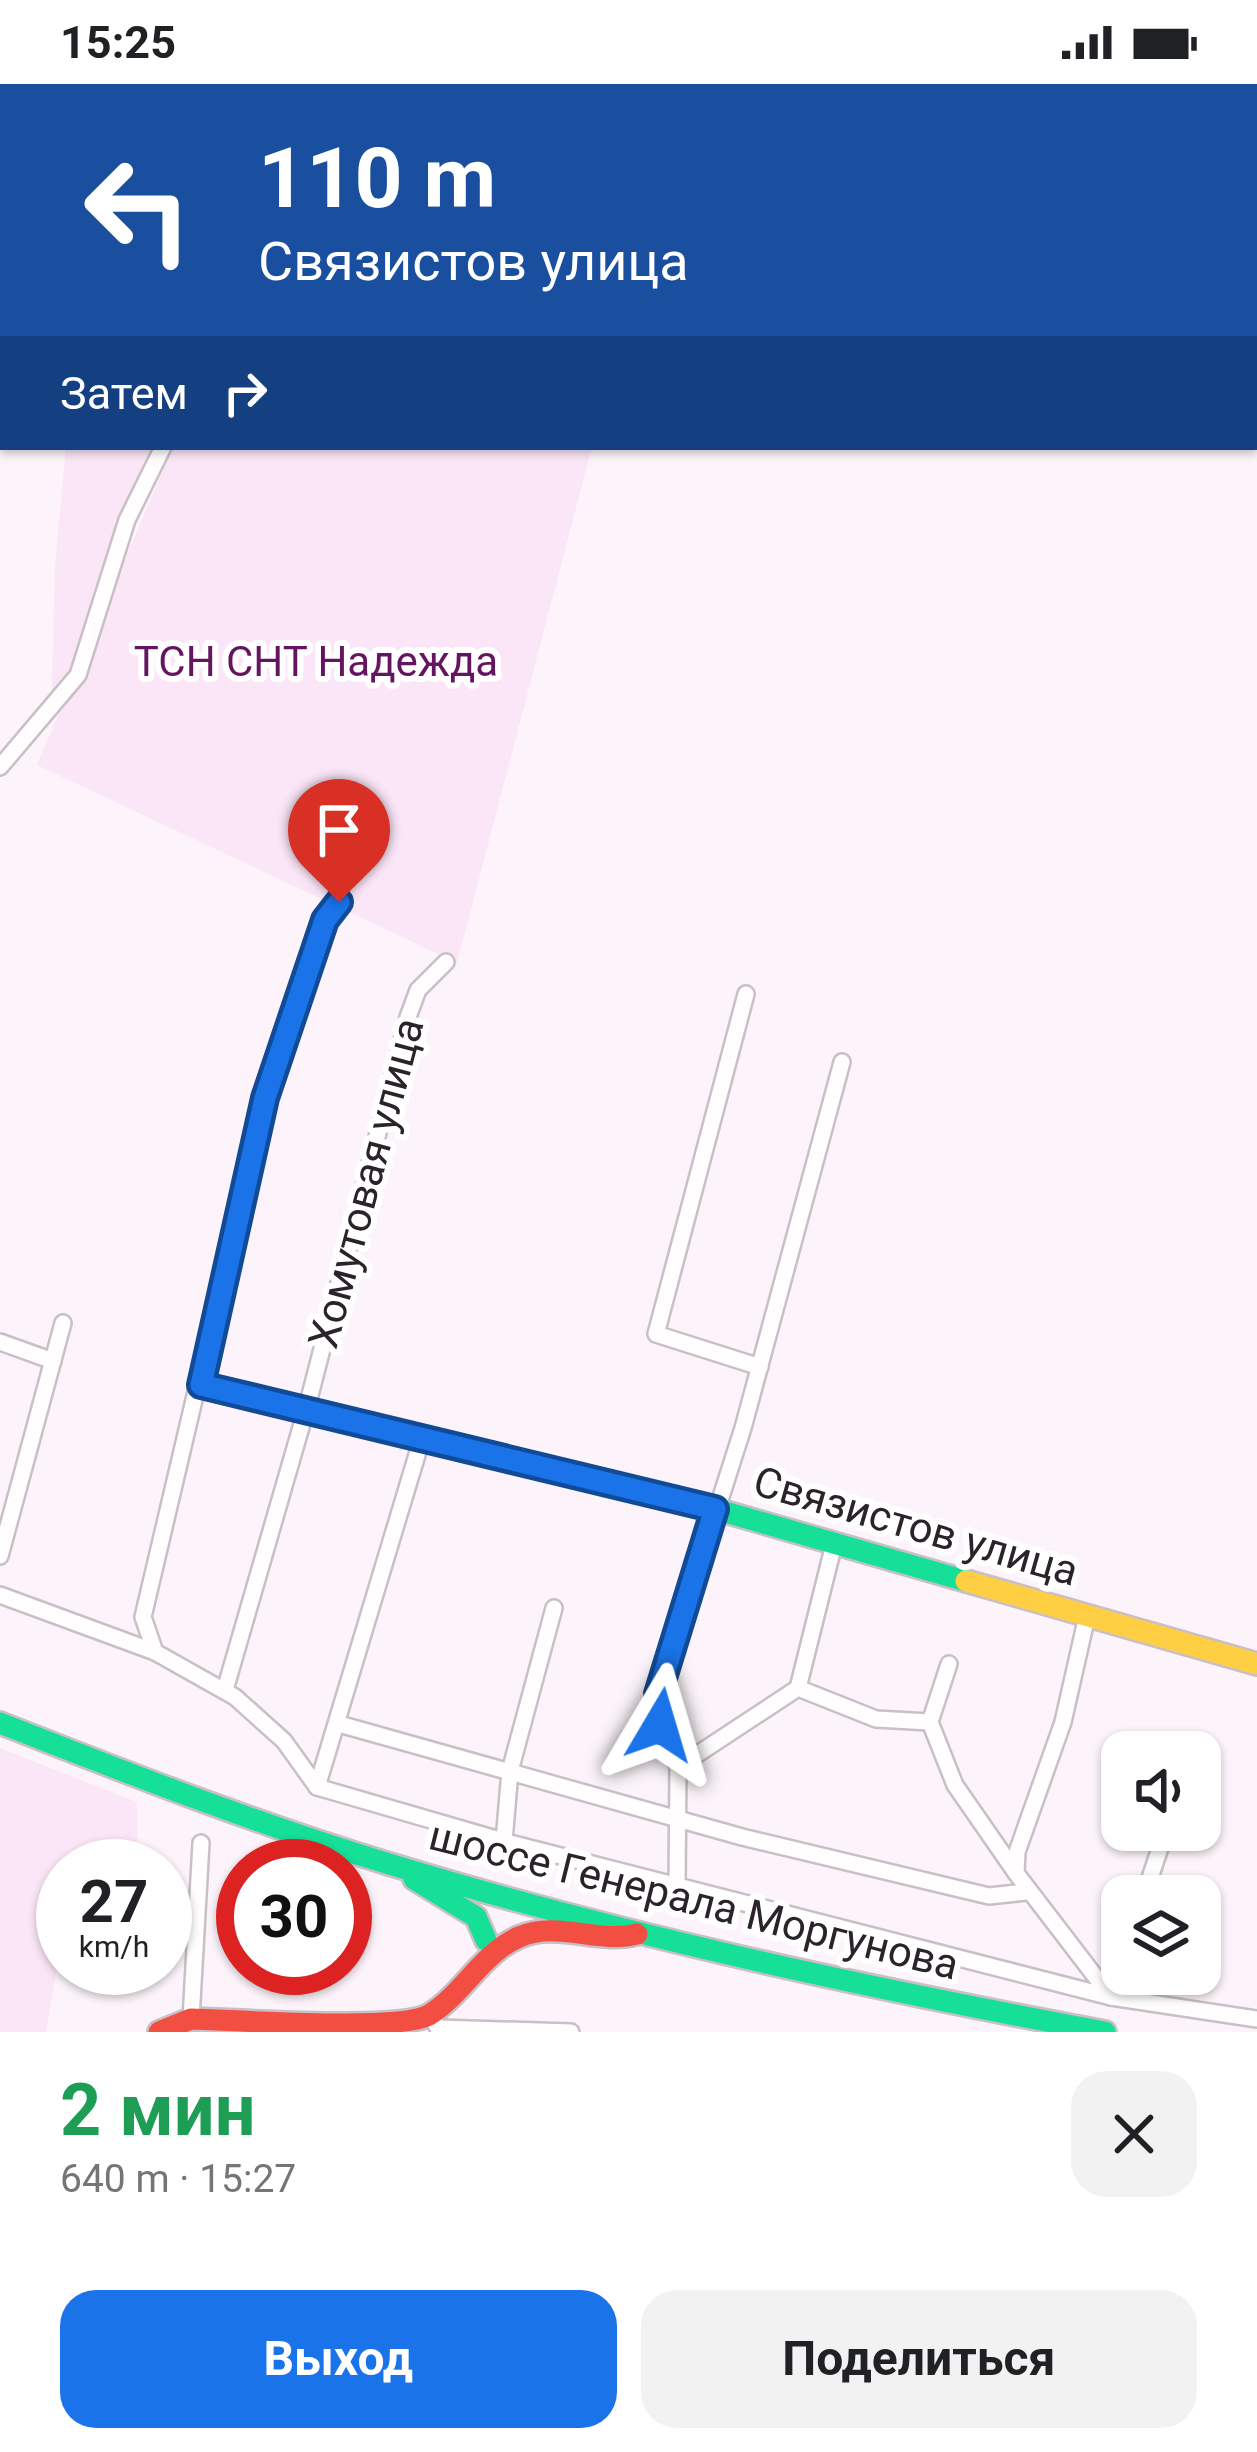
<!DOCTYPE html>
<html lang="ru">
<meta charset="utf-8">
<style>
body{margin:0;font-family:Roboto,sans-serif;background:#f2f2f2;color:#202124;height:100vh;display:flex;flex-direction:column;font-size:45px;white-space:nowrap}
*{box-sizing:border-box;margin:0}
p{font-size:39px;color:#757577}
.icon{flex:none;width:66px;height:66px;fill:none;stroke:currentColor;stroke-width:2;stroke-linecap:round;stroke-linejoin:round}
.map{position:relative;height:1948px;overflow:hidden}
.panel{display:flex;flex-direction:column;background:#fff;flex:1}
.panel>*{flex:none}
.guide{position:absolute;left:0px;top:0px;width:1257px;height:366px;box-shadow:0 3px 9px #0004;background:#1a4fa0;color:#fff;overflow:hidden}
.controls{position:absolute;left:1101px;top:1647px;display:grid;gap:24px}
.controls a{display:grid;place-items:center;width:120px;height:120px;border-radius:24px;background:#fff;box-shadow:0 3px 9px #0004;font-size:60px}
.speed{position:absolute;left:36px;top:1755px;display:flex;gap:24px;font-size:60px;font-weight:700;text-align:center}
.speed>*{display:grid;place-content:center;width:156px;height:156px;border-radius:50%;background:#fff;box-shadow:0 3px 9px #0004;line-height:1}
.speed small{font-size:30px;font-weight:400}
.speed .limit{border:18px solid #d22;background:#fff;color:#111}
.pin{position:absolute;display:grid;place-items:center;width:102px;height:102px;color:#fff;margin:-123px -51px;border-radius:50% 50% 50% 0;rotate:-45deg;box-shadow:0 0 12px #0007}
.pin .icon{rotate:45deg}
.me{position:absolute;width:132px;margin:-66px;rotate:7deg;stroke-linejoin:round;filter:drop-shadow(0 0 9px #0008)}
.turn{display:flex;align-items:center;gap:42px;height:252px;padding:0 60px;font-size:54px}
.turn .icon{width:156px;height:156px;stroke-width:2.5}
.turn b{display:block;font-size:84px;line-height:102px}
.then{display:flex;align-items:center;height:114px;padding:0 60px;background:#0003;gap:24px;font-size:45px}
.round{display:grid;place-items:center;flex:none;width:126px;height:126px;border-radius:36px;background:#f2f2f2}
.head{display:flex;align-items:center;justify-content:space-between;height:204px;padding:0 60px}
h1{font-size:72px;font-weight:700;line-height:90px;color:#1e9e55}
.cta{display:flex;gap:24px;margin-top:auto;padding:24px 60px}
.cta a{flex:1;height:138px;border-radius:36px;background:#1a73e8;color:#fff;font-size:48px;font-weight:700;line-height:138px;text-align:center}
.cta a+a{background:#f2f2f2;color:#202124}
.status{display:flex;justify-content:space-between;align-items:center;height:84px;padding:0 60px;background:#fff;direction:ltr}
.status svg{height:33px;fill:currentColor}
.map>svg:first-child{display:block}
</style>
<div class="status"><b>15:25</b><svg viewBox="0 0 49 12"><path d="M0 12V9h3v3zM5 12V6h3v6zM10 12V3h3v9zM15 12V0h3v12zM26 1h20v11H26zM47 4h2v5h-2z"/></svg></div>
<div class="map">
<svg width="1257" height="1948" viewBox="0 0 1257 1948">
<rect width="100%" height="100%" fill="#fcf4fa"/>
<g fill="#fbe6f8">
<polygon points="0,0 673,0 3,3 3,316"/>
<polygon points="66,363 168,363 51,638 55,481"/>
<polygon points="173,363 592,363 457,879 37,681"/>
<polygon points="0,1664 137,1718 138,1782 63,1782 63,1884 124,1884 122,1894 57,1885 46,1948 0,1948"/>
</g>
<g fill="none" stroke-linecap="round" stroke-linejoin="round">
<g stroke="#c8c0c6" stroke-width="20">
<g id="street">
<polyline points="104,0 104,3"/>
<polyline points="564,3 567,0"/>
<polyline points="0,683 78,591 127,436 163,363"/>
<polyline points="746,910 656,1250 760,1283"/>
<polyline points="0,1258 53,1277"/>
<polyline points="0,1472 63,1239"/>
<polyline points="0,1511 155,1568"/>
<polyline points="1087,1532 1063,1638 1017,1768 1016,1789 1111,1913"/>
<polyline points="798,1604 834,1460"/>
<polyline points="225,1606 308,1319 408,933 418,906 446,878"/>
<polyline points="930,1638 949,1580"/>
<polyline points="339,1640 742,1753 989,1812 1026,1808"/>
<polyline points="678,1683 798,1604 876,1635 930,1638 955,1701 1016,1789"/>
<polyline points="317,1703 284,1657 235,1613 155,1568 143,1533 265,1014 325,836 339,818"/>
<polyline points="317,1703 510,1759 1111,1913 1257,1935"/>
<polyline points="317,1703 423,1351"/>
<polyline points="504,1757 510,1687 554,1524"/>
<polyline points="677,1803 678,1683 660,1641 658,1610 743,1344 842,978"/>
<polyline points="1144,1812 1166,1746"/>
<polyline points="1111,1913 1122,1880"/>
<polyline points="431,1932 438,1944 571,1948"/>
<polyline points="191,1935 201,1759"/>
</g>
</g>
<g stroke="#c8c0c6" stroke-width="26">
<g id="fast">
<polyline points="201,1301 715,1425 966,1497"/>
<path d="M0 1639C127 1689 255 1739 386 1779 622 1851 863 1903 1105 1948"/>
<polyline points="414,1795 476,1833 486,1856"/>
</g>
</g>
<g stroke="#c8c0c6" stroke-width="26">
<polyline id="slow" points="966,1497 1257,1580"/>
</g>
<g stroke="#c8c0c6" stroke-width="26">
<path id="jam" d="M159 1948 191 1935C237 1936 398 1948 429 1931 463 1910 482 1869 519 1853 558 1836 597 1860 637 1850"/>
</g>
<use href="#street" stroke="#fffdfe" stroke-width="15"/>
<use href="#fast" stroke="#16e098" stroke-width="21"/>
<use href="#slow" stroke="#ffcf43" stroke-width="21"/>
<use href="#jam" stroke="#f24e42" stroke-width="21"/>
</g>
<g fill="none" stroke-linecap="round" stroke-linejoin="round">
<g stroke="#114b97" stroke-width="30">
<polyline id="route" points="339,818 325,836 265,1014 201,1301 715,1425 658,1610 660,1641"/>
</g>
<use href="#route" stroke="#1a73e8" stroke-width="21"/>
</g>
<g text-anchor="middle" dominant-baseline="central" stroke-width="12" stroke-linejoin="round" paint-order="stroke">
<g font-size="42" fill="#651460" stroke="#fff">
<text x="316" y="577">ТСН СНТ Надежда</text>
</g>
<g font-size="42" fill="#2b232a" stroke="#fff">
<text transform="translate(366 1099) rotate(-75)">Хомутовая улица</text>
<text transform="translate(916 1442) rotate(16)">Связистов улица</text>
<text transform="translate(694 1816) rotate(14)">шоссе Генерала Моргунова</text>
</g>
</g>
</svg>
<div class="controls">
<a><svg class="icon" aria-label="sound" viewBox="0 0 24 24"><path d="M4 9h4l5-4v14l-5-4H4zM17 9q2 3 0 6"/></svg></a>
<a><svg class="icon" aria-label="layers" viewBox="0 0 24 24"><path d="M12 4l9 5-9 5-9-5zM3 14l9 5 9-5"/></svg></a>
</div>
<div class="speed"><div>27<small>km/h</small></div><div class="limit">30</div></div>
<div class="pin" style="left:339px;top:818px;background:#d93025"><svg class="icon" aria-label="arrive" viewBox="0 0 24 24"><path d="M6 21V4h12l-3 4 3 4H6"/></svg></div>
<svg class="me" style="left:660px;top:1641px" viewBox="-20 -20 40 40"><path d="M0-17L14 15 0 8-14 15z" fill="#1a73e8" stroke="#fff" stroke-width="4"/></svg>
<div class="guide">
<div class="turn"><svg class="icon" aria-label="left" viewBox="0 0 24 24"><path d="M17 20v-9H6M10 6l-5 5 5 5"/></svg><div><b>110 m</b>Связистов улица</div></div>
<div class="then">Затем<svg class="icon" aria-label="right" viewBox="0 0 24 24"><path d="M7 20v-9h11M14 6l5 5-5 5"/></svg></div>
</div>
</div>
<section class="panel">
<div class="head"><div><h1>2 мин</h1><p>640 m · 15:27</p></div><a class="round"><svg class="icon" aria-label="close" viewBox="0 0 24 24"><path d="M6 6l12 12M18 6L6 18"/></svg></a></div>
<div class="cta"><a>Выход</a><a>Поделиться</a></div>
</section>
